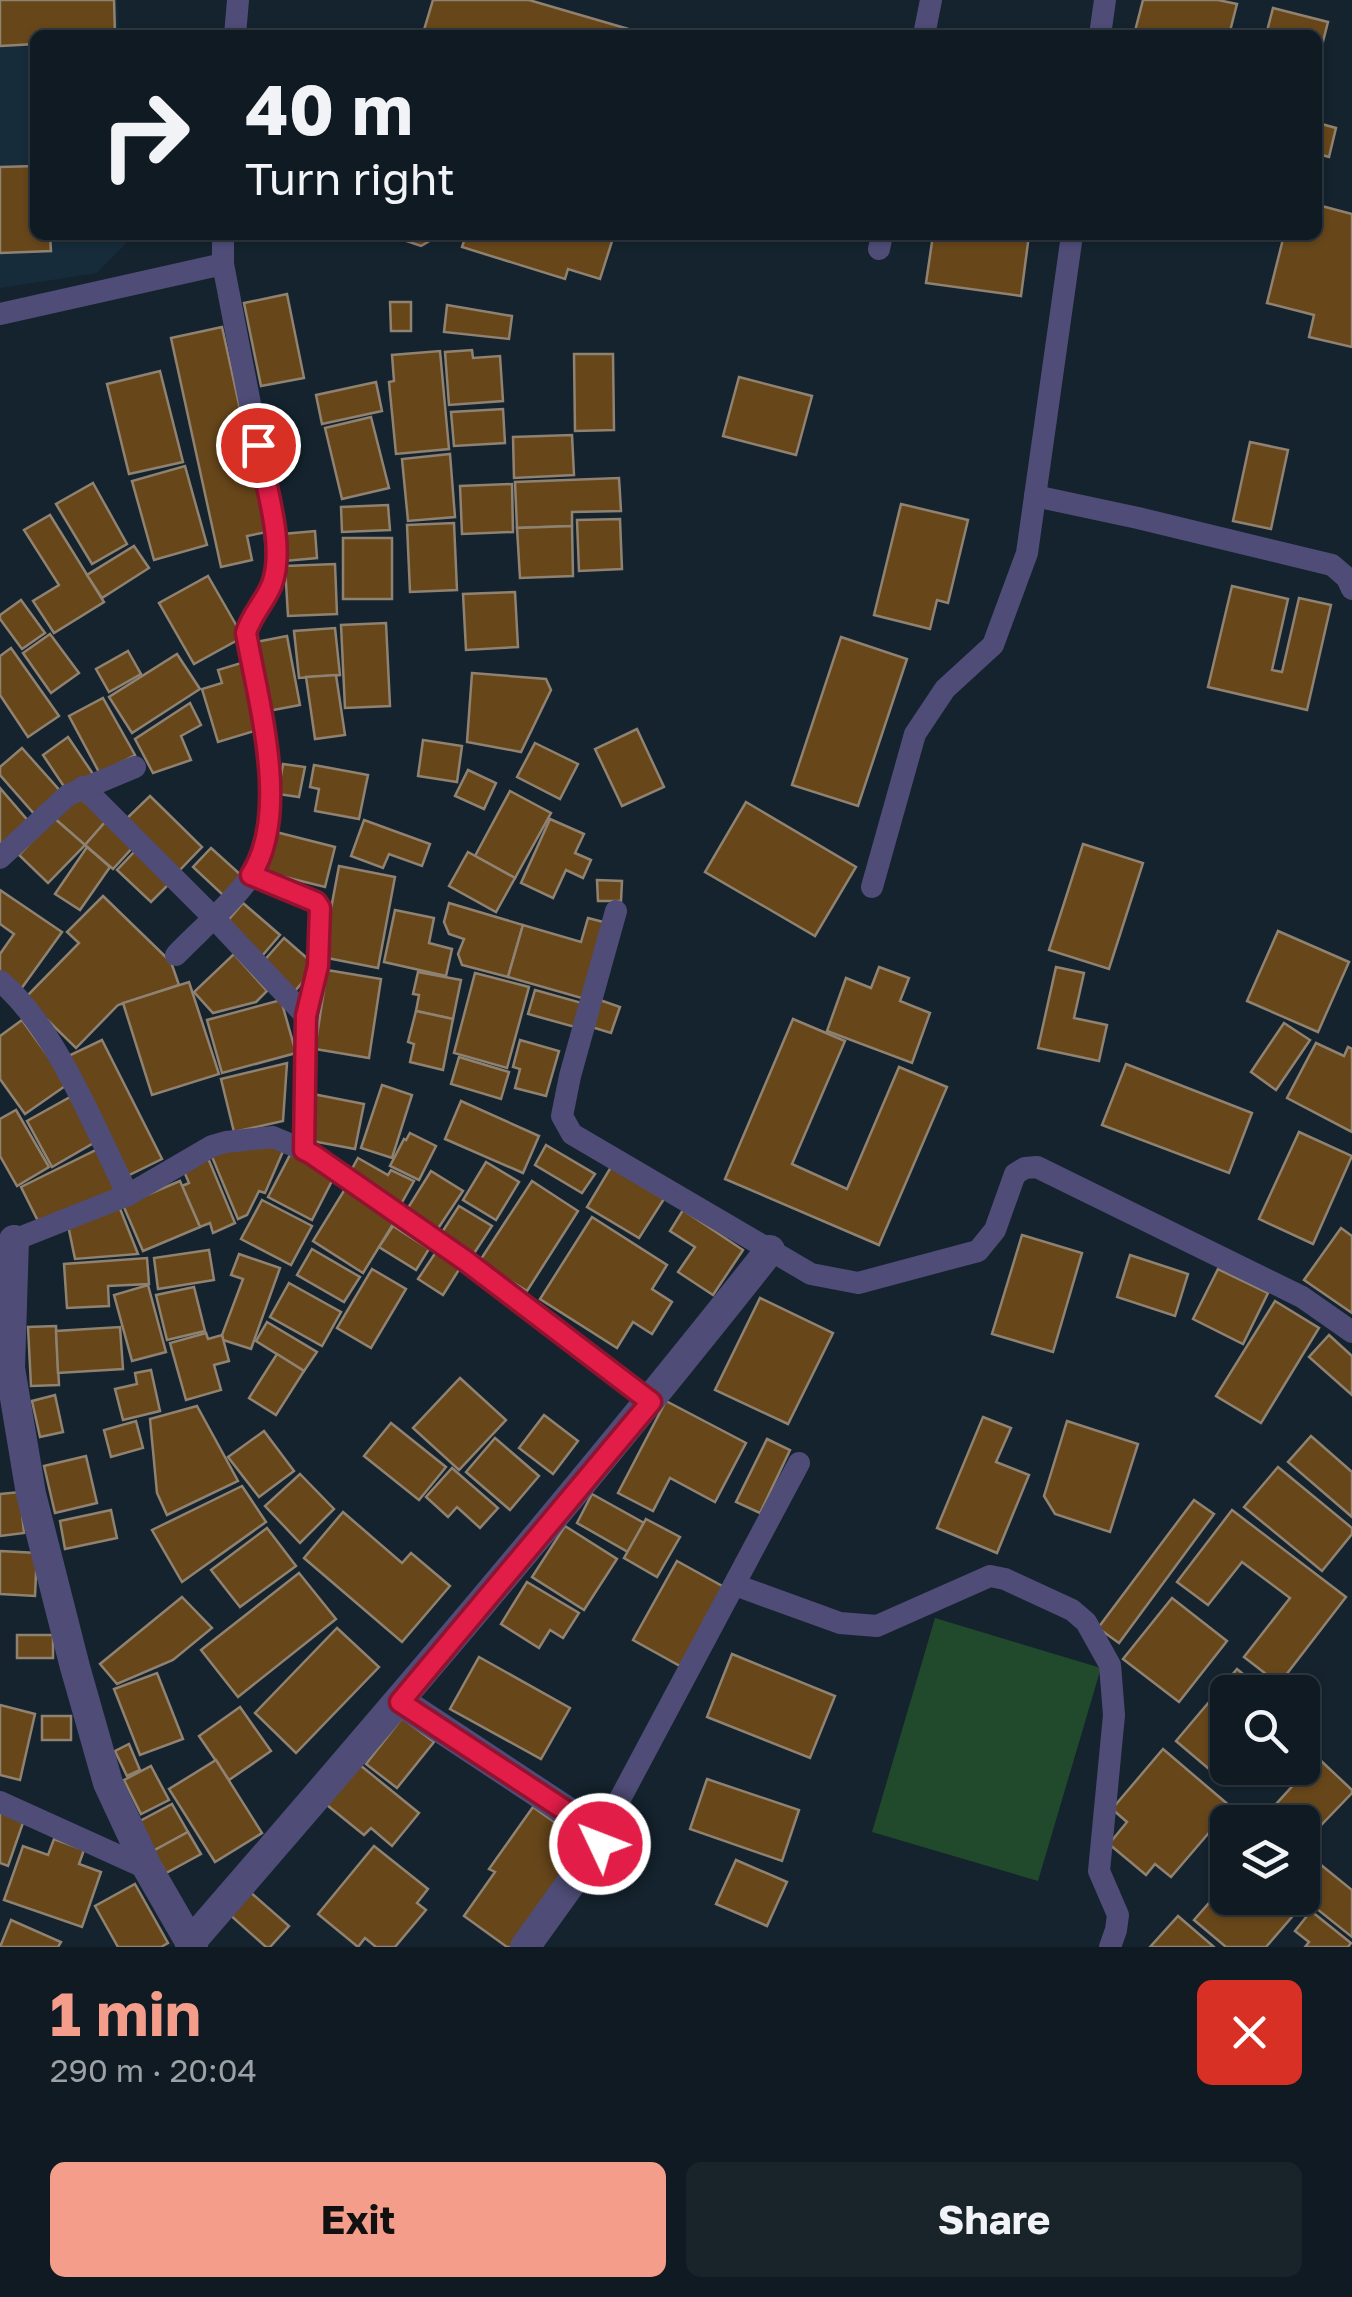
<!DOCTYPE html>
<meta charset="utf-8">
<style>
body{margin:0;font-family:"Golos Text",sans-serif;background:#18232a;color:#f1f3f6;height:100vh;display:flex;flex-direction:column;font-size:38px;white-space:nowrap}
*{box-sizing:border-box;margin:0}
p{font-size:32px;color:#9ba1a5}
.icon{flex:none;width:55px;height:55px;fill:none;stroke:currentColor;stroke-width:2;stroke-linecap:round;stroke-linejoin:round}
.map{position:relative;height:1947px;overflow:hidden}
.sheet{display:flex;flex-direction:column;background:#0f1a22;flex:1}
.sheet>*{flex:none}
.top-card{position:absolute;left:30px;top:30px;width:1292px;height:210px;border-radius:15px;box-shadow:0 2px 8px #0004,0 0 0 2px #2f3840;background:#0f1a22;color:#f1f3f6;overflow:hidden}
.buttons{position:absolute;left:1210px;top:1675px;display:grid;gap:20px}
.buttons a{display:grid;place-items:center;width:110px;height:110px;border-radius:15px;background:#0f1a22;box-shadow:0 2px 8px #0004,0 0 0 2px #2f3840;font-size:50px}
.pin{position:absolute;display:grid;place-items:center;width:85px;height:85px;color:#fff;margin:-42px;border:5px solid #fff;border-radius:50%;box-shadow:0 2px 10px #0007}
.me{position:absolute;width:110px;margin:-55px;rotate:313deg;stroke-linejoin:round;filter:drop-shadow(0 0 8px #0008)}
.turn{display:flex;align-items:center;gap:35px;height:210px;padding:0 50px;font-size:45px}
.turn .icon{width:130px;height:130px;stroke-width:2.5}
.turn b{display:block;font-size:70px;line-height:85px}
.round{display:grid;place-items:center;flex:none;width:105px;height:105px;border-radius:15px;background:#18232a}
.summary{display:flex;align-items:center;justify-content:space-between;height:170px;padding:0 50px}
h1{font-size:60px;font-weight:700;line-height:75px;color:#f49d8b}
.button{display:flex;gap:20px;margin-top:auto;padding:20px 50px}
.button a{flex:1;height:115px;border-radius:15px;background:#f49d8b;color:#111;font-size:40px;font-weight:700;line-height:115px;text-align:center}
.button a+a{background:#18232a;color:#f1f3f6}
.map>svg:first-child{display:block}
</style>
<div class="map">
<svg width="1352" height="1947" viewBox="0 0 1352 1947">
<rect width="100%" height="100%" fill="#14232e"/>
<polygon fill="#162c3b" points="0,0 117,0 119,35 35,35 35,235 131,235 131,238 97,273 0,288"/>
<polygon fill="#21492b" points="935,1618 1101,1668 1038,1881 872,1832"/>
<g fill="#67461a" stroke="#908271" stroke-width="2.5">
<polygon points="0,0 114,0 115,35 35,35 35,44 0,46"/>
<polygon points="433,0 529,0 649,35 442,35 424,30"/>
<polygon points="1143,0 1218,0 1237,4 1229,35 1134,35"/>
<polygon points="1273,8 1328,22 1318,61 1318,35 1266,35"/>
<polygon points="1318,123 1336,128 1329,157 1318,154"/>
<polygon points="35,166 35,235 50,235 51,251 0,253 0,167"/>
<polygon points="1318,205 1352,214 1352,347 1309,337 1314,315 1267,303 1284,235 1318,235"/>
<polygon points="389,235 434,235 433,239 421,246"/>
<polygon points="466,235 614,235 600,279 568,269 565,279 462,247"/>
<polygon points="933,235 1029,235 1021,296 926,283"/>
<polygon points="287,294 304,378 261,386 244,303"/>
<polygon points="390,302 411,302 411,331 391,331"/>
<polygon points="447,305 512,316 509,339 444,332"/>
<polygon points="222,327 267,532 247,536 252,560 221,567 171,338"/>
<polygon points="472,350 473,358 500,356 503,401 449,405 445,352"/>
<polygon points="440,351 449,449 396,454 389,382 394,381 392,355"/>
<polygon points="574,354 613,354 614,430 575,431"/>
<polygon points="160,371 183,462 129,474 107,384"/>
<polygon points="739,377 812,396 796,455 723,436"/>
<polygon points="376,382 382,411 322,424 316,395"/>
<polygon points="503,409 505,443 454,446 451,412"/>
<polygon points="371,417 389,488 342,499 325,428"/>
<polygon points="572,435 574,475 514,478 513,437"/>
<polygon points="1250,442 1288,450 1271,529 1233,521"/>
<polygon points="450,454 455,517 408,521 402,459"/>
<polygon points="185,466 207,545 154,560 132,481"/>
<polygon points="619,478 621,511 572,512 572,526 517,528 515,482"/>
<polygon points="93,483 127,544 92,564 56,504"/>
<polygon points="512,484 513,532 462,534 460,486"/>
<polygon points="901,504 968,520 948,603 937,600 930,629 874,615"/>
<polygon points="388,505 390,530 342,532 341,507"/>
<polygon points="50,515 104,602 54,633 33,601 59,585 24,530"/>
<polygon points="620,519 622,569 579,571 577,520"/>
<polygon points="454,523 457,590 410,592 407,525"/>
<polygon points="572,526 573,576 520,578 517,528"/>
<polygon points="315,531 317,558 285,561 283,534"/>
<rect x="343" y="538" width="49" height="61"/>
<polygon points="134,546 149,568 102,598 87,575"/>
<polygon points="335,564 337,614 288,616 285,566"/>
<polygon points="208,576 243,637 194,664 159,603"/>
<polygon points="1232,586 1288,599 1272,670 1282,672 1299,598 1331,605 1307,710 1208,687"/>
<polygon points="515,592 518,647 466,650 463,594"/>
<polygon points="21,600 45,633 22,649 0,619 0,615"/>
<polygon points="386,623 390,706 345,708 341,625"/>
<polygon points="335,628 340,675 299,678 294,631"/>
<polygon points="50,634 79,673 51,693 23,653"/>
<polygon points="287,636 300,705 268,711 256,642"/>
<polygon points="841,637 907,659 858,806 792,785"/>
<polygon points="11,648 59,716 28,737 0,695 0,656"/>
<polygon points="128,651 141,674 109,692 96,669"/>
<polygon points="177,654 200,689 132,733 109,697"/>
<polygon points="241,663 261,729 218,742 202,689 222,683 218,670"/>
<polygon points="472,673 546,679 551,690 521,752 467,742"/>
<polygon points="336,675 345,735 315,739 306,677"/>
<polygon points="103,698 135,755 100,774 69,716"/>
<polygon points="190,703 201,725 181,736 191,760 153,773 135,739"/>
<polygon points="637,729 664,787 622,806 595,749"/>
<polygon points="68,737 93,774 67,791 43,755"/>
<polygon points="423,740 462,746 457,782 418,776"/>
<polygon points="535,743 578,764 560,799 517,777"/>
<polygon points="22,748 62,793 36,816 0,775 0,767"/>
<polygon points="283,764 305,767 299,797 278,794"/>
<polygon points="314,765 368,775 359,819 315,811 319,789 310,787"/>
<polygon points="468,770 496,783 484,809 455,796"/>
<polygon points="0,788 30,823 0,851"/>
<polygon points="510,791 551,813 515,878 475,856"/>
<polygon points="76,794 106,821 85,845 54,818"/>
<polygon points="150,796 202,847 176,874 123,822"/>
<polygon points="746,802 856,867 815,936 705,872"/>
<polygon points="54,818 85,845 48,883 19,855"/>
<polygon points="550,819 584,834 575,853 591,860 583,878 566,870 553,898 521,883"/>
<polygon points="364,820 430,844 422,866 389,854 383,868 351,856"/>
<polygon points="106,821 134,846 113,869 85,845"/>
<polygon points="272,831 335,847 325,887 261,871"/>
<polygon points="1083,844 1143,863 1109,969 1049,950"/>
<polygon points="87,847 110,867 80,910 55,894"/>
<polygon points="211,848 241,875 223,895 193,867"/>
<polygon points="135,851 169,884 151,902 117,870"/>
<polygon points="468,852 515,878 496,912 449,886"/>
<polygon points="339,866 395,877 378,968 322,957"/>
<polygon points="597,880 622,881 621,901 598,901"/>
<polygon points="0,890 62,932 21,989 0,975 0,954 14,934 0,924"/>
<polygon points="103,896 171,962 179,985 118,1005 76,1048 25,998 79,943 67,932"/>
<polygon points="243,903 280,935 262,956 225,924"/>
<polygon points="449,903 523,925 508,977 462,965 458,954 464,939 449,934 444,922"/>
<polygon points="395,910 434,918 429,943 452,949 446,976 384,962"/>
<polygon points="588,918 607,923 585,999 508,977 523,925 581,942"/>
<polygon points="1278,931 1349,962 1318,1032 1247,1001"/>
<polygon points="284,938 316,966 295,991 262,963"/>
<polygon points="234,954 267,991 256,1002 213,1013 194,992"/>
<polygon points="879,967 909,978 900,1001 930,1013 912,1063 827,1031 846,978 871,988"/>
<polygon points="1056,967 1084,973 1074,1018 1107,1025 1099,1061 1038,1048"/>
<polygon points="327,970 381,979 369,1058 315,1049"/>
<polygon points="418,972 461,980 453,1019 416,1011 419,995 413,994"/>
<polygon points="475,973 529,987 507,1068 454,1053"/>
<polygon points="189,982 219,1074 152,1095 123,1003"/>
<polygon points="535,990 582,1003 575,1027 528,1014"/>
<polygon points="597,999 620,1007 611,1033 588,1026"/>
<polygon points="281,1000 296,1053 222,1073 207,1020"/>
<polygon points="416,1011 453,1019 443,1070 410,1062 414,1044 408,1042"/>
<polygon points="793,1019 845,1041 792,1164 847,1189 899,1067 947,1087 879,1245 725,1179"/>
<polygon points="22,1020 68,1084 25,1114 0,1079 0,1036"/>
<polygon points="1284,1023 1310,1040 1276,1090 1251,1072"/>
<polygon points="102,1040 162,1159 125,1177 64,1058"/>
<polygon points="520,1040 559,1051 546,1096 515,1088 520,1069 513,1067"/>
<polygon points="1316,1043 1344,1056 1348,1047 1352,1049 1352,1132 1287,1098"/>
<polygon points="459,1057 509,1072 501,1099 451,1084"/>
<polygon points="287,1063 283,1121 234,1132 221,1079"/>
<polygon points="1126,1064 1252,1113 1229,1173 1102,1125"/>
<polygon points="382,1085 412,1095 392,1158 361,1148"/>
<polygon points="313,1094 364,1104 355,1149 312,1141"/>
<polygon points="72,1096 97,1141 52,1167 27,1121"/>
<polygon points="461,1101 539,1136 523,1173 445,1139"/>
<polygon points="16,1110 49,1167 17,1186 0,1156 0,1119"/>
<polygon points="1299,1132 1352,1156 1313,1244 1259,1219"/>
<polygon points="410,1133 436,1146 419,1180 390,1166 404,1139 406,1140"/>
<polygon points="270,1142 284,1149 265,1193 259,1191 247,1215 238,1219 210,1152"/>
<polygon points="546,1145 595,1174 582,1193 535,1165"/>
<polygon points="100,1148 120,1188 41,1227 21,1187"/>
<polygon points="291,1153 335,1175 312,1220 268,1197"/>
<polygon points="208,1158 235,1223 213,1233 210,1223 200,1227 182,1186 189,1183 183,1169"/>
<polygon points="358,1158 388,1175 391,1170 414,1181 401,1204 348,1176"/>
<polygon points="486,1162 519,1182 496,1220 463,1200"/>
<polygon points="611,1167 664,1199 639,1238 587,1207"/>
<polygon points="431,1171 463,1191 437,1230 406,1211"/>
<polygon points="180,1181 200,1227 143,1251 123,1205"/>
<polygon points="532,1181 578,1211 527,1291 479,1262"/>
<polygon points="345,1189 395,1221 363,1273 313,1241"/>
<polygon points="262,1200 312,1226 291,1265 241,1239"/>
<polygon points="119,1206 138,1254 75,1259 68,1225"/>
<polygon points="459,1206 492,1226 471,1258 439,1237"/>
<polygon points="683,1210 743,1250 713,1295 678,1272 695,1247 670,1231"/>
<polygon points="592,1217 667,1265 652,1289 672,1302 652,1334 633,1322 617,1348 540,1299"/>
<polygon points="393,1226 429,1249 416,1270 379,1247"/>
<polygon points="1341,1228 1352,1236 1352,1313 1304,1280"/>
<polygon points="1022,1235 1082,1253 1053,1352 992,1334"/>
<polygon points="312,1249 360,1277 344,1302 297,1275"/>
<polygon points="209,1250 214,1280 158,1289 154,1258"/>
<polygon points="436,1252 460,1268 443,1295 418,1279"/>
<polygon points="239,1254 280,1268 251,1349 223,1340 222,1335 243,1279 231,1275"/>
<polygon points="1130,1255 1188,1274 1175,1316 1117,1297"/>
<polygon points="147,1258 149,1284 108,1286 109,1306 67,1308 64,1264"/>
<polygon points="372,1269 406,1289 371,1348 337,1328"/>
<polygon points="1218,1269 1268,1293 1243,1344 1193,1319"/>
<polygon points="289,1283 341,1312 322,1346 270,1317"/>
<polygon points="148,1285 166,1352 132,1361 114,1295"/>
<polygon points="194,1287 205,1331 167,1340 156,1295"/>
<polygon points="760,1298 833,1333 788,1424 715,1390"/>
<polygon points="1275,1301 1319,1328 1261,1423 1216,1396"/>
<polygon points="267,1322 317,1352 304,1371 256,1341"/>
<polygon points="56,1326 59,1385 31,1386 28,1327"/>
<polygon points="120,1327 123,1369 58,1373 56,1331"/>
<polygon points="206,1333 208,1339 222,1335 229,1361 214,1365 221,1390 186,1400 170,1343"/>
<polygon points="1329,1335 1352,1356 1352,1395 1309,1357"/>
<polygon points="277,1354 304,1371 276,1415 249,1398"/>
<polygon points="151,1370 160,1411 123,1420 115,1389 137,1384 135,1373"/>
<polygon points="460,1378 506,1420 459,1470 413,1428"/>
<polygon points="55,1395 63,1432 40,1437 32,1401"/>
<polygon points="666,1401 746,1443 715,1502 670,1478 653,1511 618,1493"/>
<polygon points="197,1406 238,1481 167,1515 157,1493 150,1419"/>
<polygon points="544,1415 578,1441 553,1474 519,1448"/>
<polygon points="983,1417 1011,1428 996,1462 1029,1475 997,1553 937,1528"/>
<polygon points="136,1421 143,1448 111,1457 104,1430"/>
<polygon points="1067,1421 1138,1444 1110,1532 1055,1514 1044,1496"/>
<polygon points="391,1423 446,1467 419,1500 364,1456"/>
<polygon points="264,1431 294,1471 259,1497 228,1457"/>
<polygon points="1311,1436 1352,1472 1352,1517 1288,1462"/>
<polygon points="495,1438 539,1476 510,1510 466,1472"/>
<polygon points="767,1439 790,1450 760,1513 736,1502"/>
<polygon points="86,1456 97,1503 55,1513 44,1466"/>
<polygon points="1278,1467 1352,1528 1352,1534 1322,1571 1244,1507"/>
<polygon points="452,1468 498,1508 480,1528 457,1507 448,1517 426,1497"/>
<polygon points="300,1474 334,1509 300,1543 265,1506"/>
<polygon points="242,1486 266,1522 182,1582 152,1530"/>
<polygon points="20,1492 24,1533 0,1536 0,1494"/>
<polygon points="592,1494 644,1523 628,1552 577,1523"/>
<polygon points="1194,1500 1214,1514 1119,1643 1098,1628"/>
<polygon points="111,1510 117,1538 65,1549 60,1521"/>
<polygon points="1232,1510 1346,1597 1279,1684 1244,1657 1290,1598 1242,1562 1208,1605 1177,1582"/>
<polygon points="343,1512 402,1563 411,1553 450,1586 402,1642 304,1558"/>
<polygon points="646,1519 680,1537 657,1577 624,1558"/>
<polygon points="565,1526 617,1559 584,1610 532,1577"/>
<polygon points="267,1528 296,1566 240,1607 211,1570"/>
<polygon points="0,1551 37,1553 35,1596 0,1594"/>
<polygon points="677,1561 724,1587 680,1666 633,1640"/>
<polygon points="299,1573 336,1619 238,1697 201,1650"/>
<polygon points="527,1582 579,1613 563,1638 550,1630 539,1648 501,1624"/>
<polygon points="182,1597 212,1628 173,1660 117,1684 100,1664"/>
<polygon points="1172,1598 1227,1641 1179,1702 1123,1659"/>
<polygon points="337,1628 379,1667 296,1753 255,1713"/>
<rect x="17" y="1635" width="36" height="23"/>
<polygon points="732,1654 835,1696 810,1758 707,1717"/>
<polygon points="479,1657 570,1708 541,1759 450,1709"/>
<polygon points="1237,1669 1265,1692 1228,1692 1228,1746 1209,1769 1176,1741"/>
<polygon points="157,1673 183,1739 140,1755 114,1689"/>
<polygon points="0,1705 35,1714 20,1780 0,1775"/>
<polygon points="240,1707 271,1751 229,1780 199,1736"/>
<rect x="42" y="1716" width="29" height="24"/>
<polygon points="402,1718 434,1742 397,1788 366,1764"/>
<polygon points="129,1744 140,1770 127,1776 115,1751"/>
<polygon points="1163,1749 1231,1807 1171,1877 1155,1864 1146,1875 1109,1844 1127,1822 1112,1809"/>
<polygon points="1318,1758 1352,1790 1352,1793 1302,1845 1302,1822 1275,1822 1266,1815"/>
<polygon points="216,1760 262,1833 215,1862 169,1789"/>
<polygon points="360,1765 419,1813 392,1846 371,1828 364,1835 327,1805"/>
<polygon points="151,1766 169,1800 141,1814 124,1780"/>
<polygon points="707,1779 799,1810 782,1861 690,1829"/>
<polygon points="172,1804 188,1832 153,1851 138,1822"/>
<polygon points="533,1807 585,1844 512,1947 507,1947 464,1916 495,1872 489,1869"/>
<polygon points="0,1812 24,1820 8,1866 0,1863"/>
<polygon points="188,1832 201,1854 166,1873 153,1851"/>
<polygon points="54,1839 84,1850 79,1864 101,1872 82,1927 4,1900 23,1846 48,1855"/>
<polygon points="374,1846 428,1889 417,1903 426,1910 395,1947 376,1947 365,1938 358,1947 318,1914"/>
<polygon points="1310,1856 1352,1890 1352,1937 1302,1897 1302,1864"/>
<polygon points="736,1860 787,1882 767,1926 716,1904"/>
<polygon points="1228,1881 1228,1898 1297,1898 1304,1903 1266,1947 1226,1947 1194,1920"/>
<polygon points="135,1884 168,1943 161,1947 118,1947 95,1906"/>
<polygon points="249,1891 289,1926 270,1947 266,1947 229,1914"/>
<polygon points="1311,1911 1351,1943 1348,1947 1305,1947 1309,1942 1295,1931"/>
<polygon points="1178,1916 1214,1947 1150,1947"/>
<polygon points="11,1920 61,1942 58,1947 0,1947"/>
</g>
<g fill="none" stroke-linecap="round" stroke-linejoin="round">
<g stroke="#4f4d77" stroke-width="22">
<polyline points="235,35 238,0"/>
<polyline points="924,35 931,0"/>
<polyline points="1100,35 1105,0"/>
<polyline points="879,249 882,235"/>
<polyline points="0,314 223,264"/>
<polyline points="1035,496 1138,518 1332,565 1347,578 1352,589"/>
<polyline points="83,787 213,917 306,1016"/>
<polyline points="0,858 68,795 135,767"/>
<polyline points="251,875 316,901 320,908 319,966 306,1016 304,1150"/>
<polyline points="872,887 915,734 945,689 993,645 1027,553 1072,235"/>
<polyline points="616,911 570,1076 562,1116 572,1134 811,1274 858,1283 978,1251 995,1230 1015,1174 1025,1168 1037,1167 1302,1297 1352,1332"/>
<path d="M176 955C198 932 241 895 255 869 289 806 258 700 246 633 251 614 267 600 273 581 278 563 275 542 273 523L223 264V235"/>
<path d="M0 981C56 1028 95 1129 128 1195"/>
<polyline points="14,1240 128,1195 212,1146 226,1142 273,1137 313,1154 466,1261 651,1402"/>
<polyline points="735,1585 840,1623 877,1626 990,1576 1005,1579 1072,1610 1086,1622 1110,1665 1114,1715 1099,1871 1118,1915 1116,1930 1110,1947"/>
<polyline points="0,1802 148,1869"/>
<polyline points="598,1835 621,1797 799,1463"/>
</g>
<g stroke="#4f4d77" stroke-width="30">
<polyline points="14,1240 10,1368 31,1494 75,1667 108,1783 148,1869 193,1947"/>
<polyline points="400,1701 592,1828 598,1835 599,1844 525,1947"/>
<path d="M190 1943C387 1716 583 1487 770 1250"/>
</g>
</g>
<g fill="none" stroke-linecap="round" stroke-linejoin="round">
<g stroke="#92132f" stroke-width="25">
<path id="route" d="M258 445C265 484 286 546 272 584 265 602 251 615 246 633 258 701 291 813 251 875L316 902 320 908 318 966 306 1016 304 1150 312 1154 466 1261 651 1402 400 1702 592 1828 598 1834 600 1844"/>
</g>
<use href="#route" stroke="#e11d48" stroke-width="18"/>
</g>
</svg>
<div class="buttons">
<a><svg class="icon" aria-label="search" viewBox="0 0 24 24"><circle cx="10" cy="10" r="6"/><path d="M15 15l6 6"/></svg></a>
<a><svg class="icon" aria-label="layers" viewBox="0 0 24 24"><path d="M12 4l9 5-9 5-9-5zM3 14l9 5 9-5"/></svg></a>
</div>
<div class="pin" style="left:258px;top:445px;background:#d93025"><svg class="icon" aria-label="arrive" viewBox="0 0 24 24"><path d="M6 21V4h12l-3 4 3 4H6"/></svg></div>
<svg class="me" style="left:600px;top:1844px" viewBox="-20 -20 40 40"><circle r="17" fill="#e11d48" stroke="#fff" stroke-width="3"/><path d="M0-11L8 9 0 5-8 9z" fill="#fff"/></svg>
<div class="top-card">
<div class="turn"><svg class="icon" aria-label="right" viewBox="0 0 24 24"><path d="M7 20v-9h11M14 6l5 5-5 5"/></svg><div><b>40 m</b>Turn right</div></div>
</div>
</div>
<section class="sheet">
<div class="summary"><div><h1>1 min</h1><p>290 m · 20:04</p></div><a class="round" style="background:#d93025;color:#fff"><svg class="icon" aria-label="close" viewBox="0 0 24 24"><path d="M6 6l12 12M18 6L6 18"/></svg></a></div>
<div class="button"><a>Exit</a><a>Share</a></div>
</section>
